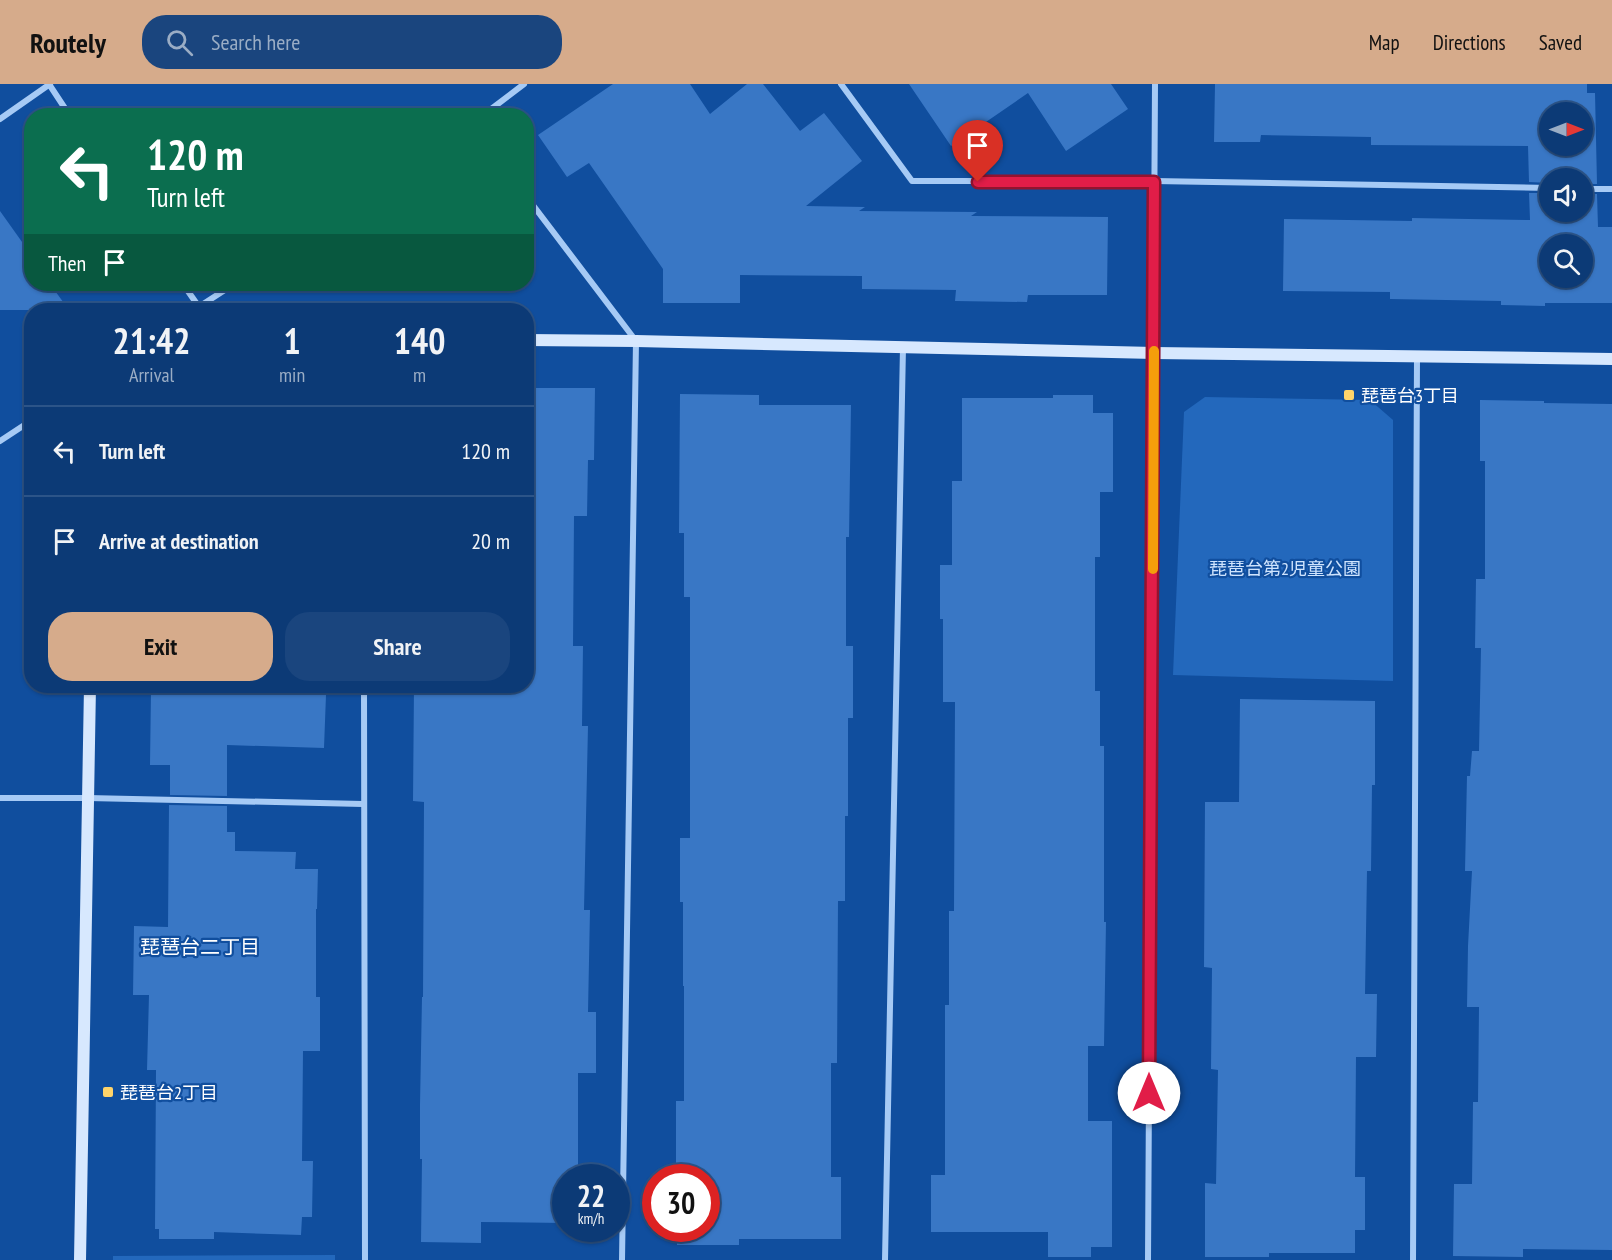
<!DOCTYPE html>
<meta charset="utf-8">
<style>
body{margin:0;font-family:"PT Sans Narrow","Noto Sans JP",sans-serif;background:#1a457e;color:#f1f3f6;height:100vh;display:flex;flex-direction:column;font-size:22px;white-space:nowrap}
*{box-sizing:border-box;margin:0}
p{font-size:20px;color:#9aadc5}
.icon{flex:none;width:33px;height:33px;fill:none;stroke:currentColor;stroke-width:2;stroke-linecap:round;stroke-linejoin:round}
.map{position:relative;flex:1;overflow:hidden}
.panel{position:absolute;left:24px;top:219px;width:510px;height:390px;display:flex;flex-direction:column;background:#0c3a76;border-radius:24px;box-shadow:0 2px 4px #0004,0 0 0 2px #2c5488}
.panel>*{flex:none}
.guide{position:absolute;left:24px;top:24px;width:510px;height:183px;border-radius:24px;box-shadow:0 2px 4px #0004,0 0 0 2px #2c5488;background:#0b6e4f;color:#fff;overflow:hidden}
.needle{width:39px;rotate:90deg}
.fabs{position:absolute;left:1539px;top:18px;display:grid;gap:12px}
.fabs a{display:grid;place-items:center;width:54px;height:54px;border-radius:50%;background:#0c3a76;box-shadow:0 2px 4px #0004,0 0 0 2px #2c5488;font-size:30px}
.speed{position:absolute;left:552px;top:1080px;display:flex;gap:12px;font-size:30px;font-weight:700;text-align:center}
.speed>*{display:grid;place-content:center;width:78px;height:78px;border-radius:50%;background:#0c3a76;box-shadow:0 2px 4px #0004,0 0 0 2px #2c5488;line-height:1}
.speed small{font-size:15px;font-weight:400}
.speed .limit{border:9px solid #d22;background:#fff;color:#111}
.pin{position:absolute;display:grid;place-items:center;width:51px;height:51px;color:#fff;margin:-62px -26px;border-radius:50% 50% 50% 0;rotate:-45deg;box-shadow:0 0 6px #0007}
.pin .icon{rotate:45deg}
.me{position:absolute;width:66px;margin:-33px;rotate:0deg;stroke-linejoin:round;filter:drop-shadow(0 0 4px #0008)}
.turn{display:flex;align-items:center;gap:21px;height:126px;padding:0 24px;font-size:27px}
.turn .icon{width:78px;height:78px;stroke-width:2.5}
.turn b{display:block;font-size:42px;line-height:51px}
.then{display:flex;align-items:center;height:57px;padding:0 24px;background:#0003;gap:12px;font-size:22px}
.eta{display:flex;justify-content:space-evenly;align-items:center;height:102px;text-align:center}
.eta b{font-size:36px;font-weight:600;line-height:42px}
.action{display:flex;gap:12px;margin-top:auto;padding:12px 24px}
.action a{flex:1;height:69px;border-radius:24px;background:#d6ab8b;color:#111;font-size:24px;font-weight:600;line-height:69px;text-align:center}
.action a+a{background:#1a457e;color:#f1f3f6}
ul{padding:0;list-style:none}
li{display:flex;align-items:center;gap:18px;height:90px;padding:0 24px;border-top:2px solid #2c5488}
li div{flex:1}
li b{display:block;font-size:22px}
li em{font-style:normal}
header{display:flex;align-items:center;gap:36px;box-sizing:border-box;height:84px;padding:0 30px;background:#d6ab8b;color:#111}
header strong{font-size:28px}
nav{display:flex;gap:33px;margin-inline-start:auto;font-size:21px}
.search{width:420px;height:54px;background:#1a457e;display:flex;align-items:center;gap:15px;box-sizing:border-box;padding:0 21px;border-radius:24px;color:#9aadc5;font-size:22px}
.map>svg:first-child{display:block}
</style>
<header>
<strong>Routely</strong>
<div class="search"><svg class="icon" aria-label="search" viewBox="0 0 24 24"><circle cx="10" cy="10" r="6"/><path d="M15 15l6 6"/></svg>Search here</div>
<nav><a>Map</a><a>Directions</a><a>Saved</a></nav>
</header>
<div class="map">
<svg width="1612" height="1176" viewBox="0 0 1612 1176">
<rect width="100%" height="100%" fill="#104e9e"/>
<g fill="#2368bc">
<polygon points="1205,313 1370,316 1393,336 1393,597 1173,591 1184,328"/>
<polygon points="335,1171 335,1176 113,1176 113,1172"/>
</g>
<g fill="#3977c5" fill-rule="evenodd">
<polygon points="613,0 690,0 710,30 747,0 763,0 800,47 824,29 862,77 806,122 865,123 859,127 977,128 971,132 1108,133 1107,211 1028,211 1027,218 955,217 956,206 862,205 862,192 740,191 740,219 663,219 663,185 589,79 567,93 538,51"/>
<polygon points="909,0 1111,0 1128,25 1066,67 1028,9 951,62"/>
<path d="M1215 0H1587V9H1595L1597 100H1582V94H1550V99L1529 98 1528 62 1371 61V53L1261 51 1260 58H1214ZM1550 28H1582V62H1550Z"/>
<path d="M1529 109H1550V128H1582V110H1597L1598 143H1612V219H1545V222L1501 221V217L1390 215V208L1283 207 1284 135 1412 137V134L1530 136ZM1550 160H1582V194H1550Z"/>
<polygon points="0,127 32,172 32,200 50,200 69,226 0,226"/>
<polygon points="526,304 595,304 594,376 588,376 587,432 574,432 573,562 583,562 582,642 588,642 584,826 590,826 588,928 596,928 596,989 578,989 578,1094 566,1094 566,1139 481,1138 481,1159 421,1158 422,1075 420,1075 420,1021 422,913 423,913 424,718 413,717 414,602 526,602"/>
<polygon points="680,310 759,311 759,321 851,321 849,453 846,453 846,562 853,562 853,634 848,634 848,732 845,732 845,817 838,817 837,979 831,979 831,1093 841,1093 841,1155 739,1155 739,1161 677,1161 677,1144 706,1144 706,1094 677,1094 677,1083 676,1083 676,1017 684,1017 684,902 683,902 683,818 680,818 680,754 690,754 690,513 684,513 684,449 679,449"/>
<polygon points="1053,311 1093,311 1093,329 1113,329 1113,408 1100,408 1100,473 1095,473 1095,607 1100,607 1100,662 1104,662 1104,838 1106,838 1104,962 1088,962 1088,1037 1112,1037 1112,1163 1091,1163 1091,1173 1048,1173 1048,1148 931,1148 931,1091 945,1091 945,921 949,921 949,827 954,827 955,618 943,618 943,535 940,535 940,481 952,481 952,397 962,397 962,314 1053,314"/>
<polygon points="1480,316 1544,317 1544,319 1612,320 1612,1166 1523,1165 1523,1173 1453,1172 1454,1100 1472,1100 1473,1018 1478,1018 1479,923 1467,923 1468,862 1472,787 1465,787 1467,692 1470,692 1472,667 1479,667 1481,564 1475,564 1476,495 1485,495 1485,377 1480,377"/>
<polygon points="151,606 326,611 324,664 227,661 227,712 170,711 170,681 150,681"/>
<polygon points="1240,615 1375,617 1375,701 1372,701 1371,787 1367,787 1365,910 1377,910 1376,973 1356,973 1355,1093 1365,1093 1365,1146 1355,1146 1355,1169 1269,1169 1269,1173 1205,1173 1205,1099 1216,1100 1218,986 1211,985 1212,884 1204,883 1205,718 1239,718"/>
<polygon points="169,721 227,722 227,748 235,748 235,767 296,768 295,785 318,785 317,825 316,825 316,913 320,913 320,967 303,967 302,1077 313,1077 312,1133 302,1133 301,1151 214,1148 214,1155 159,1155 159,1145 155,1145 156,986 147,986 149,911 133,911 134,842 168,843"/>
</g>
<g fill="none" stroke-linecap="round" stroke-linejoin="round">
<g stroke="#a6caf5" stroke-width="6">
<polyline points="49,0 70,32"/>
<polyline points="841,0 912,97 1154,97 1550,104"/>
<polyline points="482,32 524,0"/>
<polyline points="0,35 50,0"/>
<polyline points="1582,105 1612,105"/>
<polyline points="526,112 636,257 622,1176"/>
<polyline points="183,200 199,223"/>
<polyline points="194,226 234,200"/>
<polyline points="0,357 32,336"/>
<polyline points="364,602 365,1176"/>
<polyline points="0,714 88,714 363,720"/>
<polyline points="885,1176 903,263"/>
<polyline points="1148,1176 1155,0"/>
<polyline points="1413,1176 1417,273"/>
</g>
<g stroke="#d7e8fe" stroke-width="12">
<polyline points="526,256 636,257 1154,269 1612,275"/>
<polyline points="80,1176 90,602"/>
</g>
</g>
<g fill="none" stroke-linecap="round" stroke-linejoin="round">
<g stroke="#92132f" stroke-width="15">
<polyline id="route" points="978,98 1154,98 1149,1009"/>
</g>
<use href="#route" stroke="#e11d48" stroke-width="10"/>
<polyline stroke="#f59e0b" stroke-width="10" points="1153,485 1154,267"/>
</g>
<g fill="#ffd46a" stroke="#104e9e" stroke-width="2">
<rect x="1343" y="305" width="12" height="12" rx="3"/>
<rect x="102" y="1002" width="12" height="12" rx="3"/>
</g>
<g text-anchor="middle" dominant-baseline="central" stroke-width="4.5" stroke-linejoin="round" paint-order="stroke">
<g font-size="18" fill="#fff" stroke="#104e9e" text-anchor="start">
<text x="1361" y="311">琵琶台3丁目</text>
<text x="120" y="1008">琵琶台2丁目</text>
</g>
<g font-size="18" fill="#cfe4fe" stroke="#104e9e">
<text x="1285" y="484">琵琶台第2児童公園</text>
</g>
<g font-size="20" fill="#fff" stroke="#104e9e">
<text x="200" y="863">琵琶台二丁目</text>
</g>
</g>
</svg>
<div class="fabs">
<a><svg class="needle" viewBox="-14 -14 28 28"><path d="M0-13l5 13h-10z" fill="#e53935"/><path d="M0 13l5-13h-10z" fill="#9aadc5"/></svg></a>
<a><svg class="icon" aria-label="sound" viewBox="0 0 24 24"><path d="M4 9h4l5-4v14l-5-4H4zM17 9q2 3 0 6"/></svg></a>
<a><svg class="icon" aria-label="search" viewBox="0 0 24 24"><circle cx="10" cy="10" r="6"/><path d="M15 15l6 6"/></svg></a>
</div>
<div class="speed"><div>22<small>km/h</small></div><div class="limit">30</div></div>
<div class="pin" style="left:978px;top:98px;background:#d93025"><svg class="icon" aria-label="arrive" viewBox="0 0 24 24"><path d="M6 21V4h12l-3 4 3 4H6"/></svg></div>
<svg class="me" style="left:1149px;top:1009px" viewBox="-20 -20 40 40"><circle r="19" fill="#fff"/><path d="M0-13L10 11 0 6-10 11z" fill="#e11d48"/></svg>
<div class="guide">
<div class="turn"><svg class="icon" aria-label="left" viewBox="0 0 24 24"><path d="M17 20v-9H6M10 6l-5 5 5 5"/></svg><div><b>120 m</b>Turn left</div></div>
<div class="then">Then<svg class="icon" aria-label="arrive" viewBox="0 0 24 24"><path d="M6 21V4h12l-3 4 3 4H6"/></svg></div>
</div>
<section class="panel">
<div class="eta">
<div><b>21:42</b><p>Arrival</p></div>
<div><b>1</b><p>min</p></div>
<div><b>140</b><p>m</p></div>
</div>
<ul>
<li><svg class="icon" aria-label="left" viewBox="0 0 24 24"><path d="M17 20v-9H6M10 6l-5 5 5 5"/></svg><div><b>Turn left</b></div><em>120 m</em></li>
<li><svg class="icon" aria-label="arrive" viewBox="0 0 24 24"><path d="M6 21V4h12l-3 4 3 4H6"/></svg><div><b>Arrive at destination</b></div><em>20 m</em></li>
</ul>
<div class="action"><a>Exit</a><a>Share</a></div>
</section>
</div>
